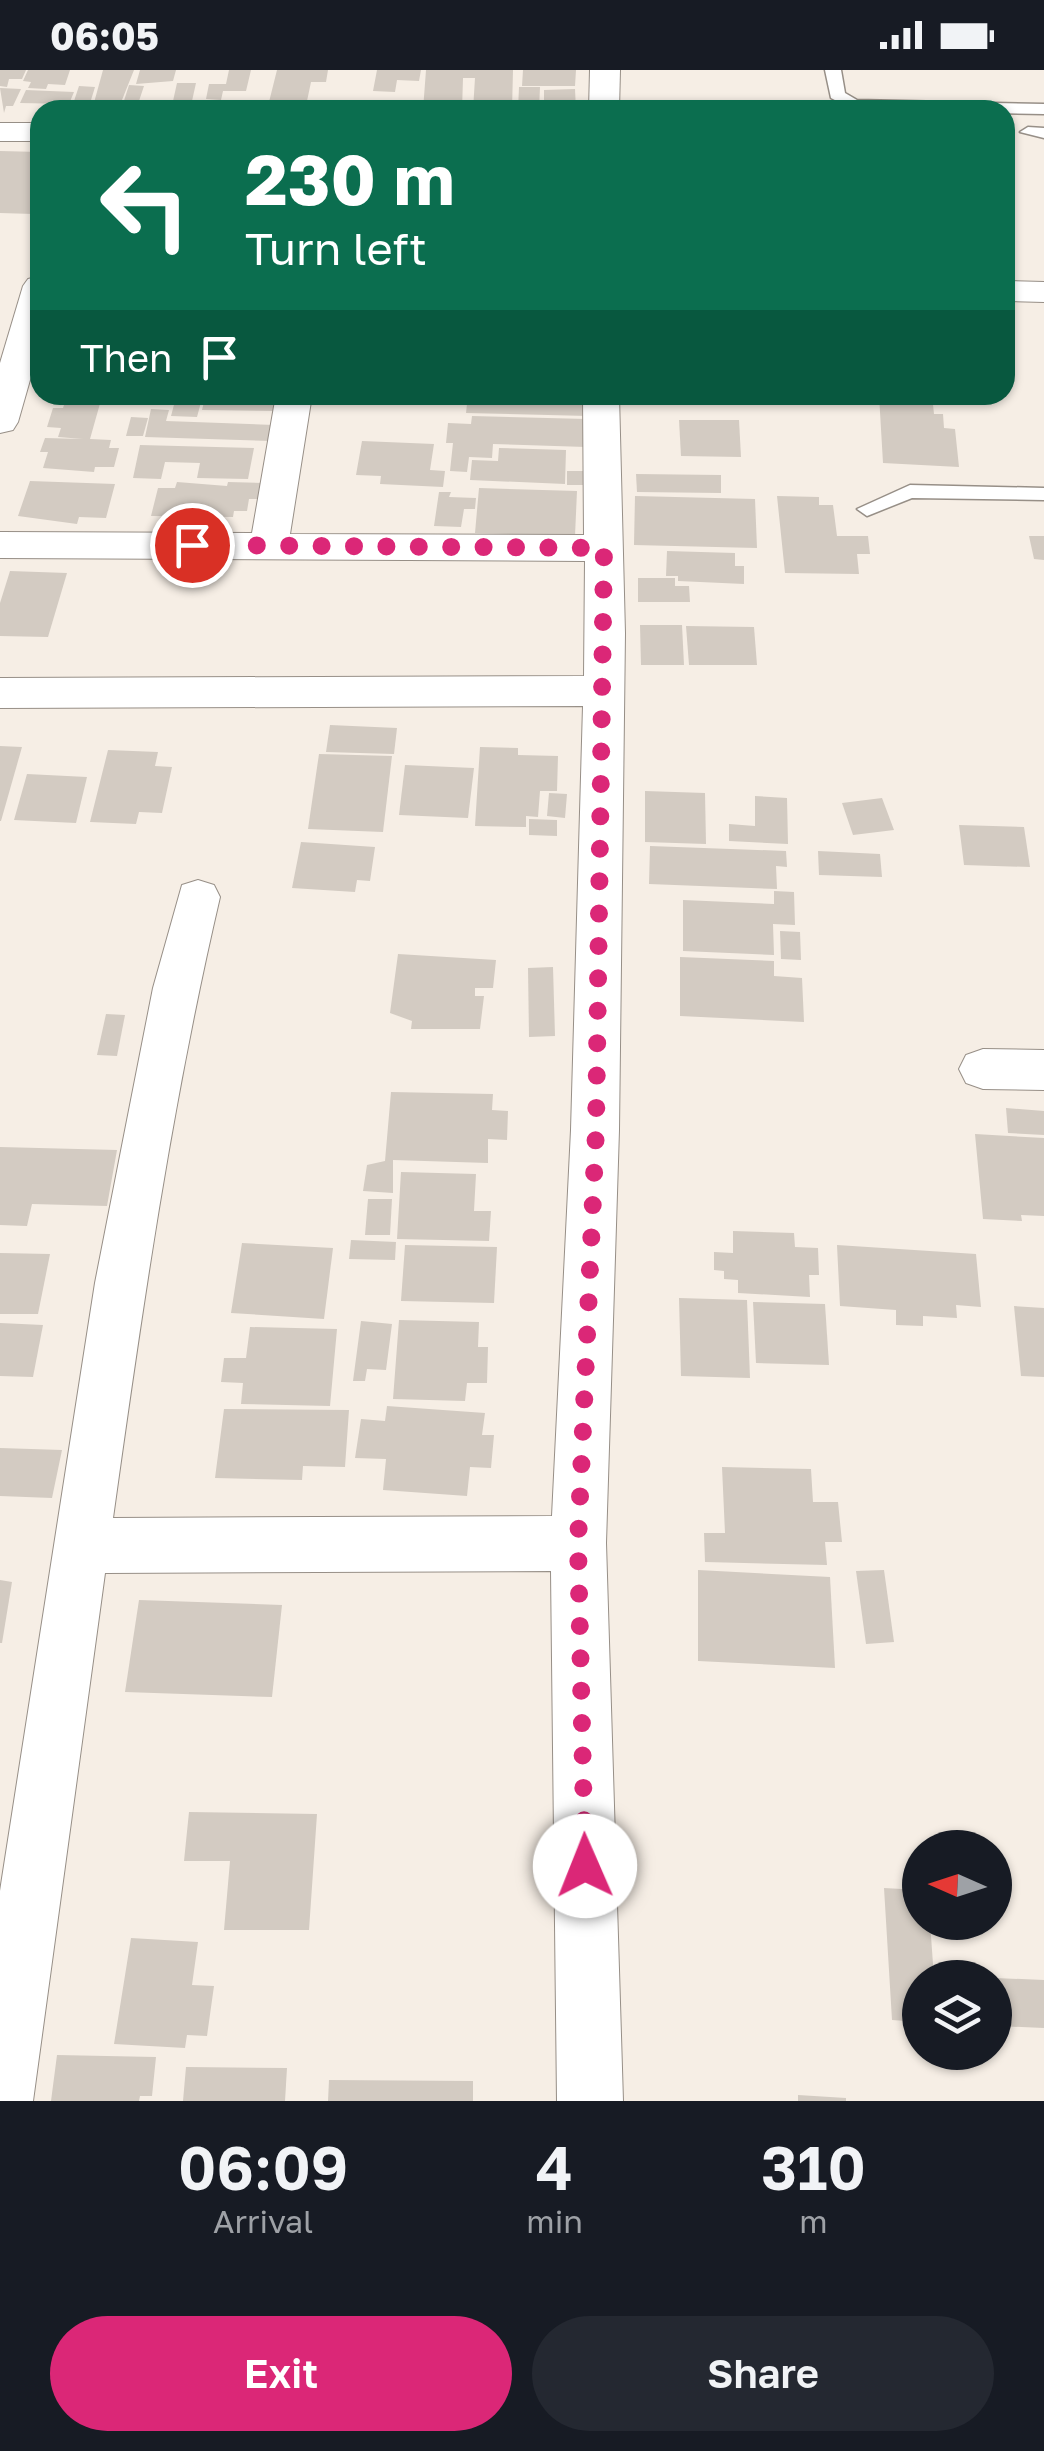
<!DOCTYPE html>
<style>
body{margin:0;font-family:"Golos Text",sans-serif;background:#242831;color:#f1f3f6;height:100vh;display:flex;flex-direction:column;font-size:38px;white-space:nowrap}
*{box-sizing:border-box;margin:0}
p{font-size:32px;color:#9ea1a6}
.icon{flex:none;width:55px;height:55px;fill:none;stroke:currentColor;stroke-width:2;stroke-linecap:round;stroke-linejoin:round}
.map{position:relative;height:2031px;overflow:hidden}
.panel{display:flex;flex-direction:column;background:#171b24;flex:1}
.panel>*{flex:none}
.hud{position:absolute;left:30px;top:30px;width:985px;height:305px;border-radius:30px;box-shadow:0 2px 8px #0004;background:#0b6e4f;color:#fff;overflow:hidden}
.needle{width:65px;rotate:273deg}
.tools{position:absolute;left:902px;top:1760px;display:grid;gap:20px}
.tools a{display:grid;place-items:center;width:110px;height:110px;border-radius:50%;background:#171b24;box-shadow:0 2px 8px #0004;font-size:50px}
.pin{position:absolute;display:grid;place-items:center;width:85px;height:85px;color:#fff;margin:-42px;border:5px solid #fff;border-radius:50%;box-shadow:0 2px 10px #0007}
.me{position:absolute;width:110px;margin:-55px;rotate:359deg;stroke-linejoin:round;filter:drop-shadow(0 0 8px #0008)}
.turn{display:flex;align-items:center;gap:35px;height:210px;padding:0 50px;font-size:45px}
.turn .icon{width:130px;height:130px;stroke-width:2.5}
.turn b{display:block;font-size:70px;line-height:85px}
.then{display:flex;align-items:center;height:95px;padding:0 50px;background:#0003;gap:20px;font-size:38px}
.eta{display:flex;justify-content:space-evenly;align-items:center;height:170px;text-align:center}
.eta b{font-size:60px;font-weight:600;line-height:70px}
.primary-button{display:flex;gap:20px;margin-top:auto;padding:20px 50px}
.primary-button a{flex:1;height:115px;border-radius:60px;background:#db2777;color:#fff;font-size:40px;font-weight:600;line-height:115px;text-align:center}
.primary-button a+a{background:#242831;color:#f1f3f6}
.status{display:flex;justify-content:space-between;align-items:center;height:70px;padding:0 50px;background:#171b24;direction:ltr}
.status svg{height:28px;fill:currentColor}
.map>svg:first-child{display:block}
</style>
<div class="status"><b>06:05</b><svg viewBox="0 0 49 12"><path d="M0 12V9h3v3zM5 12V6h3v6zM10 12V3h3v9zM15 12V0h3v12zM26 1h20v11H26zM47 4h2v5h-2z"/></svg></div>
<div class="map">
<svg width="1044" height="2031" viewBox="0 0 1044 2031">
<rect width="100%" height="100%" fill="#f6eee5"/>
<g fill="#d3cbc2">
<polygon points="0,0 26,0 22,9 9,9 7,17 0,16"/>
<polygon points="28,0 70,0 65,15 48,14 46,19 28,18 31,12 23,11"/>
<polygon points="103,0 134,0 118,40 92,40"/>
<polygon points="140,0 176,0 173,11 136,14"/>
<polygon points="229,0 251,0 246,21 223,21 221,30 206,29 209,14 226,14"/>
<polygon points="277,0 328,0 326,12 311,12 307,31 323,31 322,40 267,40"/>
<polygon points="377,0 421,0 419,11 397,10 395,22 373,21"/>
<polygon points="426,0 513,0 512,40 473,40 475,8 463,8 462,40 423,40"/>
<polygon points="523,0 576,0 575,16 522,16"/>
<polygon points="177,13 196,13 190,40 171,40"/>
<polygon points="129,15 144,16 136,40 121,40"/>
<polygon points="79,16 95,17 88,40 71,40"/>
<polygon points="519,17 540,17 539,40 518,40"/>
<polygon points="0,18 21,19 13,36 6,36 4,43"/>
<polygon points="575,19 576,40 544,40 544,20"/>
<polygon points="26,20 74,22 69,34 20,33"/>
<polygon points="0,81 40,82 40,121 33,144 0,143"/>
<polygon points="215,325 241,326 280,325 277,341 202,340 204,332 214,332"/>
<polygon points="387,325 431,325 430,332 386,331"/>
<polygon points="468,325 588,329 588,346 466,343"/>
<polygon points="879,325 932,325 934,344 943,344 944,358 955,359 959,397 883,393"/>
<polygon points="66,329 101,330 90,369 111,370 109,378 119,378 114,397 95,397 94,402 43,398 48,382 40,382 45,368 83,369 58,367 61,358 47,357 53,338 63,338"/>
<polygon points="175,331 201,332 197,347 171,346"/>
<polygon points="151,339 169,340 166,351 274,355 271,371 145,367"/>
<polygon points="472,346 587,349 586,377 493,374 492,388 469,387 467,402 450,401 453,373 446,373 448,353 471,354"/>
<polygon points="131,347 148,348 143,366 126,366"/>
<polygon points="679,350 739,350 741,387 681,386"/>
<polygon points="362,371 434,374 430,400 445,401 443,417 380,414 381,406 356,405"/>
<polygon points="140,375 254,378 248,409 197,408 200,393 165,392 161,409 133,408"/>
<polygon points="499,378 566,380 565,414 470,410 472,390 498,391"/>
<polygon points="567,401 586,401 585,415 567,415"/>
<polygon points="636,404 721,405 721,423 637,422"/>
<polygon points="30,411 115,414 106,448 79,447 77,454 18,446"/>
<polygon points="177,412 227,416 228,412 264,413 261,429 249,429 247,441 234,441 233,447 151,446 158,418 175,418"/>
<polygon points="479,418 577,421 575,466 475,463"/>
<polygon points="439,422 451,422 449,427 476,428 475,439 464,439 461,457 434,456"/>
<polygon points="635,426 755,429 757,478 634,475"/>
<polygon points="777,426 819,427 819,435 833,435 837,466 868,466 870,484 857,484 859,504 785,503"/>
<polygon points="1029,466 1044,466 1044,490 1034,489"/>
<polygon points="667,481 735,483 735,496 744,496 744,514 678,511 678,506 666,506"/>
<polygon points="10,501 67,503 48,567 0,566 0,533"/>
<polygon points="638,508 675,508 675,516 689,516 690,532 638,532"/>
<polygon points="640,555 682,555 684,595 641,595"/>
<polygon points="686,556 754,557 757,595 689,595"/>
<polygon points="330,655 397,658 394,684 326,682"/>
<polygon points="0,676 22,677 1,751 0,751"/>
<polygon points="480,677 518,678 518,685 558,686 557,721 540,721 538,747 526,746 526,757 475,756"/>
<polygon points="108,680 158,682 155,696 172,697 162,743 139,742 136,754 90,752"/>
<polygon points="319,684 392,686 383,762 308,759"/>
<polygon points="405,695 474,698 468,748 399,745"/>
<polygon points="27,704 87,707 76,753 14,750"/>
<polygon points="645,721 705,723 706,774 645,772"/>
<polygon points="549,723 567,724 565,748 547,746"/>
<polygon points="755,726 787,728 788,774 729,771 729,754 755,756"/>
<polygon points="882,728 894,760 853,765 842,733"/>
<polygon points="529,749 557,750 557,766 529,765"/>
<polygon points="959,755 1024,757 1030,797 964,795"/>
<polygon points="301,772 375,777 370,811 357,810 355,822 292,818"/>
<polygon points="650,776 786,781 787,797 776,796 777,819 649,814"/>
<polygon points="818,781 880,784 882,807 819,805"/>
<polygon points="774,821 794,822 795,855 773,854 774,885 683,881 683,830 774,834"/>
<polygon points="780,861 800,862 801,890 781,889"/>
<polygon points="398,884 496,890 493,918 475,918 475,926 484,926 480,959 411,959 412,951 390,943"/>
<polygon points="680,887 774,891 774,906 802,908 804,952 680,946"/>
<polygon points="553,897 555,966 529,967 528,898"/>
<polygon points="106,944 125,945 117,986 97,985"/>
<polygon points="391,1022 493,1024 492,1040 508,1041 507,1070 488,1069 488,1093 393,1090 393,1123 363,1121 367,1095 385,1091"/>
<polygon points="1006,1038 1044,1041 1044,1065 1008,1063"/>
<polygon points="975,1064 1044,1068 1044,1146 1021,1145 1022,1151 983,1149"/>
<polygon points="0,1077 117,1080 107,1136 32,1134 27,1156 0,1155"/>
<polygon points="401,1102 476,1104 474,1141 491,1141 489,1171 397,1169"/>
<polygon points="368,1129 392,1129 390,1165 365,1165"/>
<polygon points="733,1161 794,1163 795,1177 818,1178 819,1205 809,1205 810,1227 738,1223 738,1210 724,1209 724,1201 714,1200 714,1182 733,1183"/>
<polygon points="351,1170 396,1172 395,1190 349,1189"/>
<polygon points="242,1173 333,1178 324,1249 231,1243"/>
<polygon points="405,1175 497,1177 494,1233 401,1231"/>
<polygon points="837,1175 976,1184 981,1237 956,1235 957,1248 923,1246 923,1256 896,1255 896,1240 840,1236"/>
<polygon points="0,1183 50,1184 38,1244 0,1244"/>
<polygon points="679,1228 747,1230 750,1308 681,1306"/>
<polygon points="753,1232 825,1234 829,1295 756,1293"/>
<polygon points="1014,1236 1044,1238 1044,1307 1021,1306"/>
<polygon points="399,1250 479,1252 478,1277 488,1277 487,1313 467,1313 465,1331 393,1329"/>
<polygon points="361,1251 392,1254 386,1300 367,1299 365,1311 353,1311"/>
<polygon points="0,1253 43,1255 33,1307 0,1306"/>
<polygon points="250,1257 337,1259 330,1336 241,1334 243,1313 221,1312 224,1288 246,1288"/>
<polygon points="387,1336 485,1343 482,1365 494,1365 491,1398 470,1397 467,1426 383,1420 386,1389 355,1388 361,1349 385,1351"/>
<polygon points="224,1339 349,1340 345,1397 303,1396 302,1410 215,1408"/>
<polygon points="0,1378 62,1380 52,1428 0,1426"/>
<polygon points="722,1397 811,1399 813,1432 838,1432 842,1472 825,1472 827,1495 705,1492 704,1463 725,1463"/>
<polygon points="698,1500 830,1507 835,1598 698,1591"/>
<polygon points="884,1500 894,1572 866,1574 856,1501"/>
<polygon points="0,1510 12,1512 2,1573 0,1573"/>
<polygon points="139,1530 282,1535 272,1627 125,1622"/>
<polygon points="189,1742 317,1744 309,1860 224,1860 230,1791 184,1791"/>
<polygon points="884,1818 920,1820 920,1852 930,1852 934,1908 920,1908 920,1952 892,1950"/>
<polygon points="131,1868 198,1872 192,1915 214,1916 207,1966 187,1965 185,1978 114,1974"/>
<polygon points="995,1908 1044,1910 1044,1958 995,1956"/>
<polygon points="57,1985 156,1987 152,2026 140,2026 139,2031 51,2031"/>
<polygon points="186,1997 287,1998 285,2031 183,2031"/>
<polygon points="329,2010 473,2011 473,2031 328,2031"/>
<polygon points="798,2025 846,2028 846,2031 798,2031"/>
</g>
<g fill="none" stroke-linecap="round" stroke-linejoin="round">
<g stroke="#978f87" stroke-width="3">
<g id="service">
<polygon points="825,0 841,0 845,23 857,30 1044,34 1044,44 854,40 831,28"/>
<polygon points="1044,58 1044,68 1020,62 1028,57"/>
<polygon points="910,415 1044,418 1044,430 912,428 867,446 857,439"/>
</g>
</g>
<g stroke="#978f87" stroke-width="2">
<g id="minor">
<polygon points="590,0 620,0 619,40 589,40"/>
<rect x="0" y="53" width="40" height="18"/>
<polygon points="40,206 40,275 18,352 13,360 0,363 0,293 23,216 28,209"/>
<polygon points="1005,211 1044,212 1044,232 1005,231"/>
<path d="M276 325H312L290 464 584 465 583 325H619L625 563 619 1060 606 1473 623 2031H557L551 1501 105 1503 33 2031H0V1821L95 1213 153 918 182 815 198 810 214 815 220 827C172 1032 142 1240 113 1448L552 1446 571 1060 583 636 0 638V608L584 606 585 491 0 488V462L252 463Z"/>
<polygon points="983,979 1044,980 1044,1020 983,1019 966,1013 959,999 966,985"/>
</g>
</g>
<use href="#service" fill="#fff" fill-rule="evenodd"/>
<use href="#minor" fill="#fff" fill-rule="evenodd"/>
</g>
<g fill="none" stroke-linecap="round" stroke-linejoin="round">
<polyline stroke="#db2777" stroke-width="18" stroke-dasharray="0 32.4" points="192,475 604,478 596,1060 578,1473 585,1796"/>
</g>
</svg>
<div class="tools">
<a><svg class="needle" viewBox="-14 -14 28 28"><path d="M0-13l5 13h-10z" fill="#e53935"/><path d="M0 13l5-13h-10z" fill="#9ea1a6"/></svg></a>
<a><svg class="icon" aria-label="layers" viewBox="0 0 24 24"><path d="M12 4l9 5-9 5-9-5zM3 14l9 5 9-5"/></svg></a>
</div>
<div class="pin" style="left:192px;top:475px;background:#d93025"><svg class="icon" aria-label="arrive" viewBox="0 0 24 24"><path d="M6 21V4h12l-3 4 3 4H6"/></svg></div>
<svg class="me" style="left:585px;top:1796px" viewBox="-20 -20 40 40"><circle r="19" fill="#fff"/><path d="M0-13L10 11 0 6-10 11z" fill="#db2777"/></svg>
<div class="hud">
<div class="turn"><svg class="icon" aria-label="left" viewBox="0 0 24 24"><path d="M17 20v-9H6M10 6l-5 5 5 5"/></svg><div><b>230 m</b>Turn left</div></div>
<div class="then">Then<svg class="icon" aria-label="arrive" viewBox="0 0 24 24"><path d="M6 21V4h12l-3 4 3 4H6"/></svg></div>
</div>
</div>
<section class="panel">
<div class="eta">
<div><b>06:09</b><p>Arrival</p></div>
<div><b>4</b><p>min</p></div>
<div><b>310</b><p>m</p></div>
</div>
<div class="primary-button"><a>Exit</a><a>Share</a></div>
</section>
